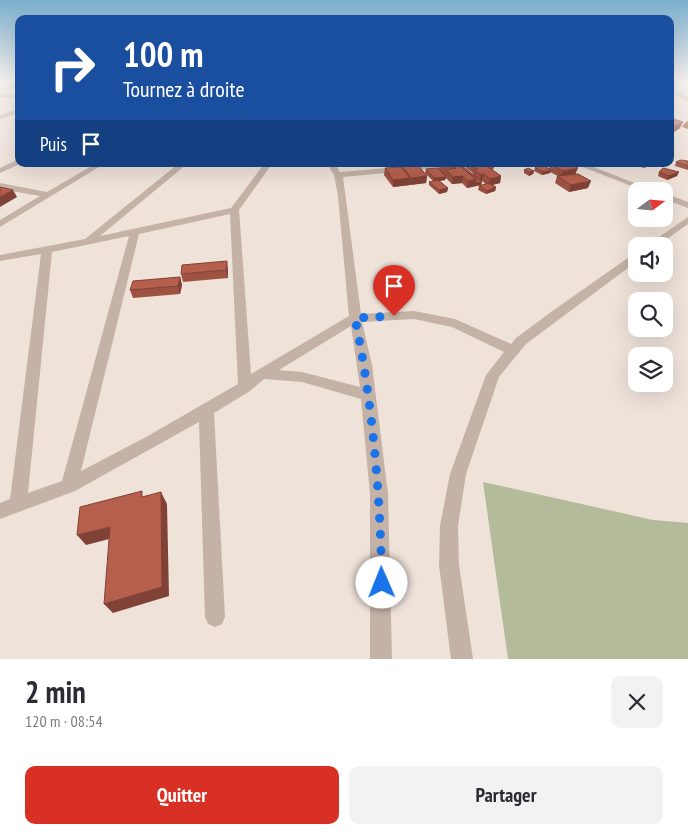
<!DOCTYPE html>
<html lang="fr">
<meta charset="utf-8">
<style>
body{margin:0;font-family:"PT Sans Narrow",sans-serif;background:#f2f2f3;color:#2b2b33;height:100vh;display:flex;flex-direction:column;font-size:19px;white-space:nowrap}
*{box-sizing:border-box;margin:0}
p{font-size:16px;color:#7c7c81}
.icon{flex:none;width:28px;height:28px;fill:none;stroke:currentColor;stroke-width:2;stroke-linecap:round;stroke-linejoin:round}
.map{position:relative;height:659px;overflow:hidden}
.sheet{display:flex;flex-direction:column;background:#fff;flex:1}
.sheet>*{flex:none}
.hud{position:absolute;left:15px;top:15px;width:659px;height:152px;border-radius:10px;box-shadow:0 5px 20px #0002;background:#1a4fa0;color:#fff;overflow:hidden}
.needle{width:32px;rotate:74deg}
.fabs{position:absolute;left:628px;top:182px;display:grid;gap:10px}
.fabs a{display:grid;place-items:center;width:45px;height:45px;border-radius:10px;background:#fff;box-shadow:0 5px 20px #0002;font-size:25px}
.pin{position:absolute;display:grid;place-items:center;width:42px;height:42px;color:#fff;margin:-51px -21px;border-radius:50% 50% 50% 0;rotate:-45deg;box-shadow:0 0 5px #0007}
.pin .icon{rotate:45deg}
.me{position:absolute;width:55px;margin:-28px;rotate:359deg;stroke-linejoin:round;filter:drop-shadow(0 0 4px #0008)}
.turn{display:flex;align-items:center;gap:18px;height:105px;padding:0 25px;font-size:22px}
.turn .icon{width:65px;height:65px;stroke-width:2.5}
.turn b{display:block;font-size:35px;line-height:42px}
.then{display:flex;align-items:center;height:48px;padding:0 25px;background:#0003;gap:10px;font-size:19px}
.round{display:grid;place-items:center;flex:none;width:52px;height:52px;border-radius:10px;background:#f2f2f3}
.headline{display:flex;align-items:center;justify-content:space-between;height:85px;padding:0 25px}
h1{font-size:30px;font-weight:700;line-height:38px}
.primary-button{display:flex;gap:10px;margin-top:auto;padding:10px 25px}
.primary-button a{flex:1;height:58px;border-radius:10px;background:#d93025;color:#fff;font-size:20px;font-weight:700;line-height:58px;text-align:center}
.primary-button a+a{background:#f2f2f3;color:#2b2b33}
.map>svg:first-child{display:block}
</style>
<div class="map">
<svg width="688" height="659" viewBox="0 0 688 659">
<rect width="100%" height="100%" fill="#eee2d9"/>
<polygon fill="#b3bb9b" points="483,482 653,520 688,523 688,659 508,659"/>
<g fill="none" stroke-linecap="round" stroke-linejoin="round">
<g fill="#c4b2a7" fill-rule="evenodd">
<polygon points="19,82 19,86 0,93 0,89"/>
<polygon points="670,87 688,97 688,102 670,91"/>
<polygon points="0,93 19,95 19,99 0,97"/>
<polygon points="19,109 19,113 0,119 0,115"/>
<polygon points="19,159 20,164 0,173 0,168"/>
<polygon points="95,164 104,164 0,227 0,220 40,196 0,189 0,183 47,192"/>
<path d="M178 164H187L100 236 231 208 264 164H272L239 210 251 374 349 316 338 196 334 175 327 164H335L340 172 436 164H463L459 166 343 177 361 314 414 311 455 319 511 344 516 338 551 312 632 255 636 254V262L526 344 499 377 466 474 458 526 459 565 473 659H451L439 565 440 526 450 474 486 375 504 352 452 327 414 319 362 322 372 365 388 494 392 659H370V494L361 399 302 382 264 379 250 391 214 413 225 617 222 624 215 627 208 624 205 617 199 422 75 491 0 519V503L10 499 41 254 0 261V255L85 239ZM230 214 238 384 146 437 81 471 139 234ZM129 236 62 481 28 493 52 252ZM351 326 360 387 302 372 279 370Z"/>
<polygon points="575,164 586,164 655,191 644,191"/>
<polygon points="664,193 688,202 688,208 664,199"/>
<polygon points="688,217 688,224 657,246 646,246"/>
</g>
</g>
<g fill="#9d5242" fill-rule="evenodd">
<polygon points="670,118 680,128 674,132 670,131"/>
<polygon points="687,121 688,121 688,129 682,127 684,124"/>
<polygon points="688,161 688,170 675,166 676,162"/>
<path d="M439 164H457L473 174V173L466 168 467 164H490L494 171 501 176 500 183 492 185 496 187 495 191 486 194 478 190 479 186 481 185 467 188 462 183 452 184 446 178 445 180 439 181 448 188 447 192 439 194 429 185V182L433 181 425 173 426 169H439ZM482 181 486 184 481 185Z"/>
<polygon points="550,164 575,174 588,188 569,192 555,183 557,176 558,176 550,172 550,173 542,175 534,171 533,174 529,176 524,173 524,170 534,171 535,167 549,169"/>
<polygon points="631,164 651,164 644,168"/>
<polygon points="402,166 427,176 426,183 410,185 410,184 410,185 393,187 384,175 385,168 402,168"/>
<polygon points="659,172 677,176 667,180 658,176"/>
<polygon points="228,269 228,278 183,282 181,274"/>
<polygon points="180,277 182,285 180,294 133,298 130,290"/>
</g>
<g fill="#804236">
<polygon points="683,122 680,128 674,132 676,126"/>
<polygon points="646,164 651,164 644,168"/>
<polygon points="578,168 575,175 560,178 563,171"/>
<polygon points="551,170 550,173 542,175 543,172"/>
<polygon points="534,171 533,174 529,176 530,172"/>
<polygon points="679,172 677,176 667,180 669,176"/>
<polygon points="484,174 482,181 479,182 481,175"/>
<polygon points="427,176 426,183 410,185 411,178"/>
<polygon points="463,176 462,183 452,184 453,177"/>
<polygon points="501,176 500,183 488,186 490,179"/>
<polygon points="446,177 445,180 433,182 434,178"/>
<polygon points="410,178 410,185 393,187 393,180"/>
<polygon points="476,179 482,182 481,185 467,188 468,181"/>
<polygon points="591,181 588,188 569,192 571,185"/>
<polygon points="496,187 495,191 486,194 487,191"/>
<polygon points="448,188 447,192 439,194 439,190"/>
<polygon points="13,190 17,197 0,207 0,197"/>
<polygon points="227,261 228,269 228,278 226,270"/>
<polygon points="180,277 182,285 180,294 178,286"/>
<polygon points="161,492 167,504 169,596 113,613 104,604"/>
<polygon points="110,527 117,537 86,545 77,535"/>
</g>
<g fill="#b75f4d" stroke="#804236">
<polygon points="670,118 683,122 676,126 670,124"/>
<polygon points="681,160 688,161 688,166 676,162"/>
<polygon points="417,164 427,176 411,178 402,166"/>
<polygon points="440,164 457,164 476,179 468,181 463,176 453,177 446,170 456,168 452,166 442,166"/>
<polygon points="458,164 460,164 482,182 476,183 476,179"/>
<polygon points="471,164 484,164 501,176 490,179 484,174 481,175 474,170 478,169"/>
<polygon points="484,164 490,164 494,168 490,168"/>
<polygon points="550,164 570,164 578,168 563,171"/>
<polygon points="543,165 551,170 543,172 535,167"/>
<polygon points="401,167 410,178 393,180 385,168"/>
<polygon points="438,168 446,177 434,178 426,169"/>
<polygon points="528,168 534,171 530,172 524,170"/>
<polygon points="663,168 679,172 669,176 659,172"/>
<polygon points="578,174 591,181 571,185 557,176"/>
<polygon points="438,180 448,188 439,190 429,182"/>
<polygon points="488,183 496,187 487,191 479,186"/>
<polygon points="0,187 13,190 0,197"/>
<polygon points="227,261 226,270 181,274 182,265"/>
<polygon points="180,277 178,286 130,290 133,281"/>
<polygon points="142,491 142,497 161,492 162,587 104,604 110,527 77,535 80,507"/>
</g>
<linearGradient id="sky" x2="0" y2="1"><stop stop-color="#7cafce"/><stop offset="0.47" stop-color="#f7f2ee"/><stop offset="1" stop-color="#f7f2ee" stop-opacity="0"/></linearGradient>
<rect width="688" height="174" fill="url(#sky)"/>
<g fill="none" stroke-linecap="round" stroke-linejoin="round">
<path stroke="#1a73e8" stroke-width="9" stroke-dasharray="0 16.2" d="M382 583C380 493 373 406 355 318L394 316"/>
</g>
</svg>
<div class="fabs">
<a><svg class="needle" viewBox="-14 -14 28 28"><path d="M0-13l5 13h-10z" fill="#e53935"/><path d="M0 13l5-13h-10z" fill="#7c7c81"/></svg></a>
<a><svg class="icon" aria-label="sound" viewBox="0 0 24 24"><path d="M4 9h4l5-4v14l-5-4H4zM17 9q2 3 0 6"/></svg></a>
<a><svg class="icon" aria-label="search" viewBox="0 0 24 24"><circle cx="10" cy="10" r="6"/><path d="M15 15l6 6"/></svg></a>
<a><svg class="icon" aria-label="layers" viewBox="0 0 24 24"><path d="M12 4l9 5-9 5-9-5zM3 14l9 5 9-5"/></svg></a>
</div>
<div class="pin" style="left:394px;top:316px;background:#d93025"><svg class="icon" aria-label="arrive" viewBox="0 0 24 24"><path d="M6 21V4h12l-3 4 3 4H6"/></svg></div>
<svg class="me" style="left:382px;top:583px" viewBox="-20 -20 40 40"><circle r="19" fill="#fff"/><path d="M0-13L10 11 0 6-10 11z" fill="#1a73e8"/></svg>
<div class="hud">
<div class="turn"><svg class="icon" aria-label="right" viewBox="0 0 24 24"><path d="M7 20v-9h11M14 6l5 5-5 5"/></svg><div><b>100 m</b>Tournez à droite</div></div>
<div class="then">Puis<svg class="icon" aria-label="arrive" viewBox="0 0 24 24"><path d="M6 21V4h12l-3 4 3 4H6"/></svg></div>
</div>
</div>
<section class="sheet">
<div class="headline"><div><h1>2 min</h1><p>120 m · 08:54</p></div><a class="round"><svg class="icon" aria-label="close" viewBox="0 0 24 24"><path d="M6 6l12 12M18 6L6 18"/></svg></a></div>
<div class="primary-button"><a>Quitter</a><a>Partager</a></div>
</section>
